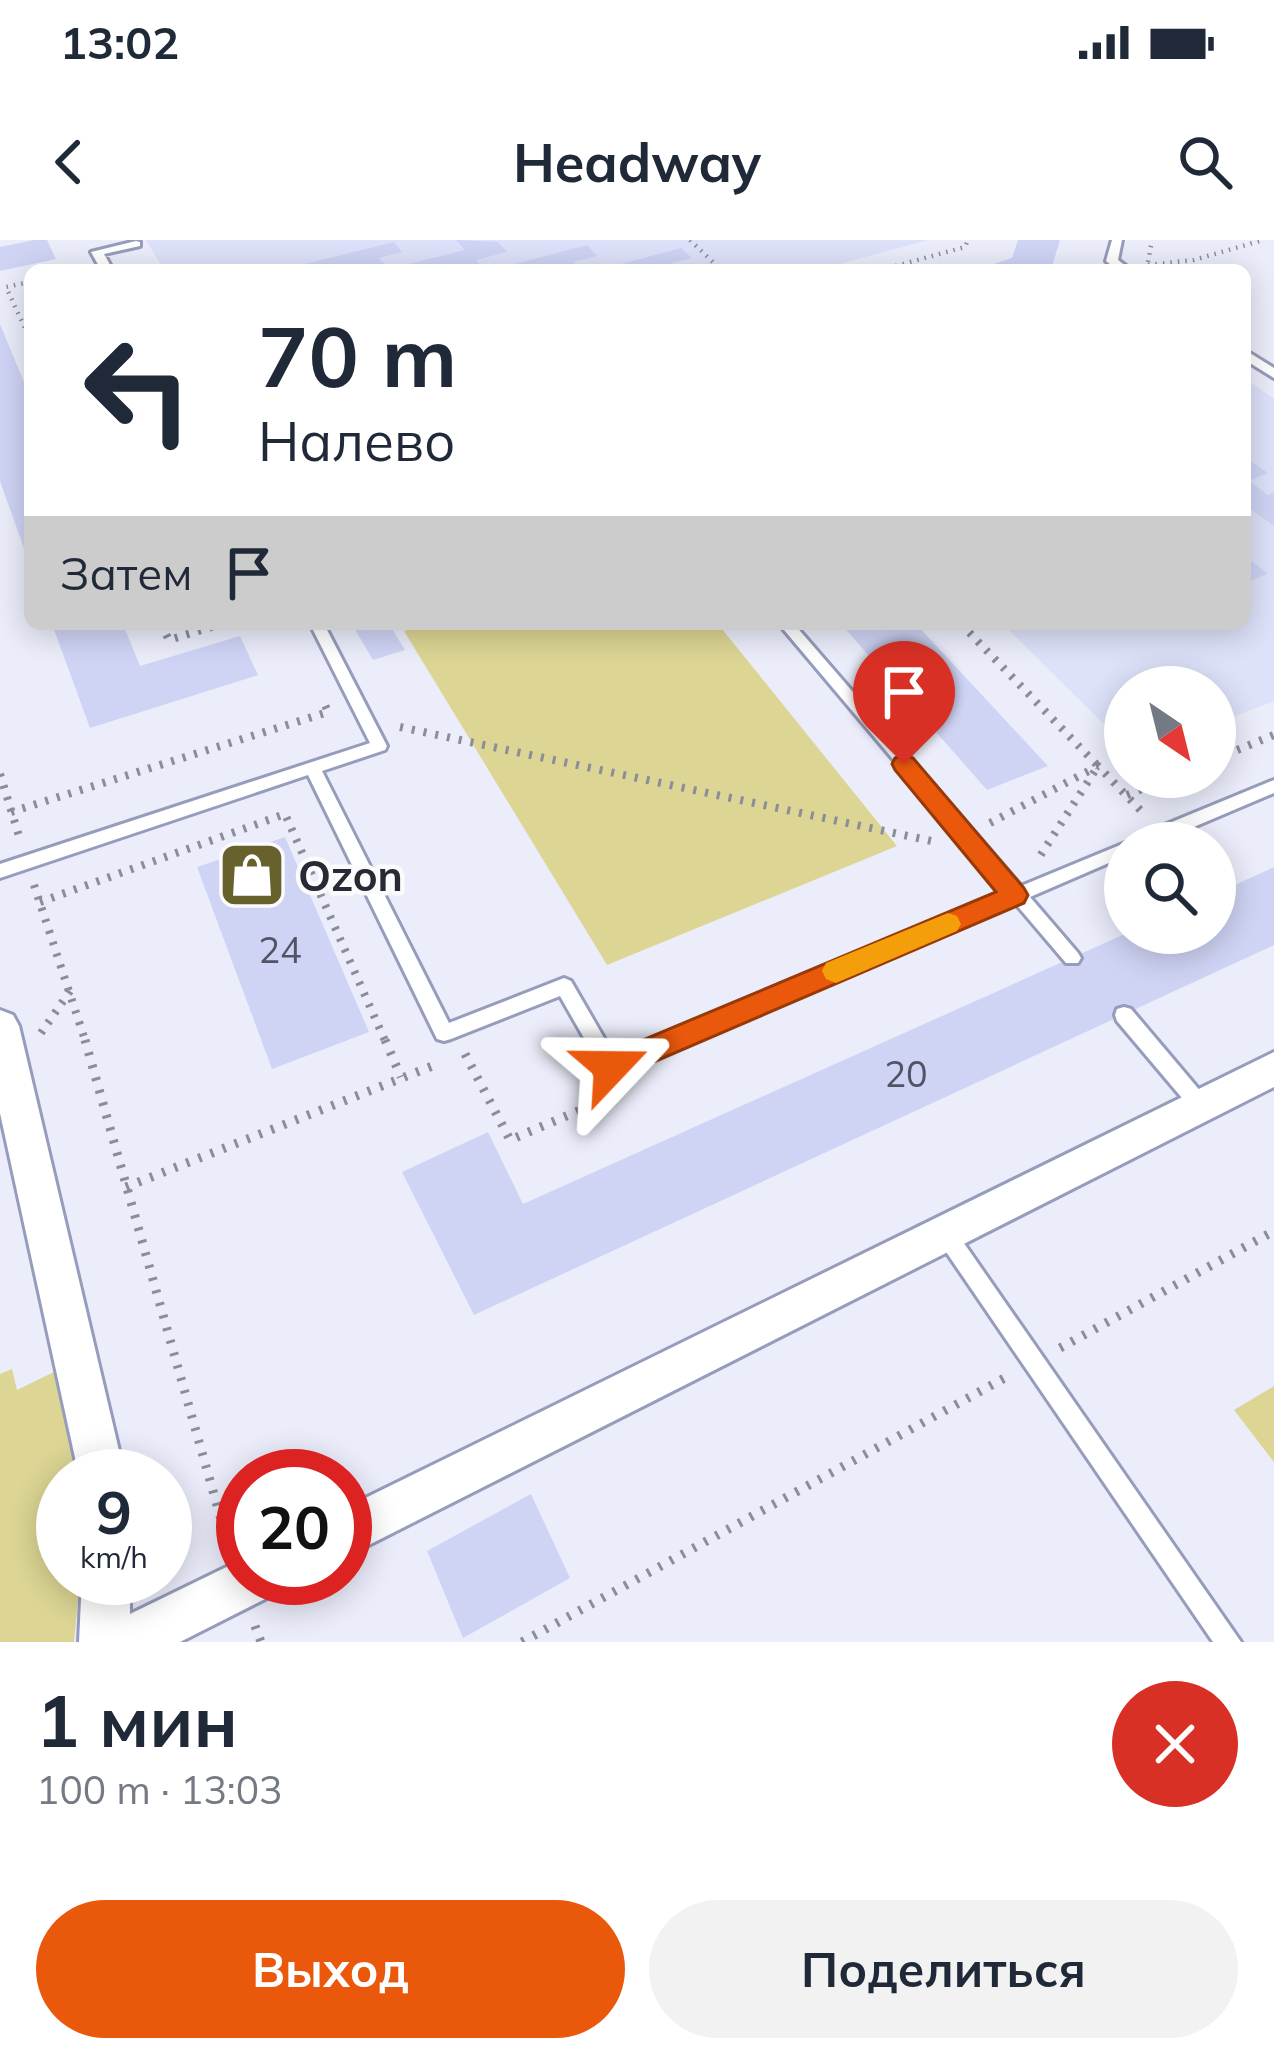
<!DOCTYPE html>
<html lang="ru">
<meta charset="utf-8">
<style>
body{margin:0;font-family:Mulish,sans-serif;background:#f2f2f3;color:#1f2937;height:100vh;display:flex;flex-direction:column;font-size:45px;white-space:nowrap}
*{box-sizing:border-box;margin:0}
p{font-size:39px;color:#747a83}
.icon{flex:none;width:66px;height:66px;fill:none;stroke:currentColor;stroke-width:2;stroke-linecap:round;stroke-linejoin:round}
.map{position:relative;height:1402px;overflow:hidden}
.side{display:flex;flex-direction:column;background:#fff;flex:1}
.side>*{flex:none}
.banner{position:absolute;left:24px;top:24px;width:1227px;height:366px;border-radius:18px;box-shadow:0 6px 30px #0003;background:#fff;color:#1f2937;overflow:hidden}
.needle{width:78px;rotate:145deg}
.controls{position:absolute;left:1104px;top:426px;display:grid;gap:24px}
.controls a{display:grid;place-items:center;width:132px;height:132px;border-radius:50%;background:#fff;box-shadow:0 6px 30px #0003;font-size:60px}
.speed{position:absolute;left:36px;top:1209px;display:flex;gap:24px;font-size:60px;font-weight:700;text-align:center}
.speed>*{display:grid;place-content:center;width:156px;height:156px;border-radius:50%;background:#fff;box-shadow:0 6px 30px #0003;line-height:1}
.speed small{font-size:30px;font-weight:400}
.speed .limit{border:18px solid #d22;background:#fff;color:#111}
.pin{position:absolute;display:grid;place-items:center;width:102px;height:102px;color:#fff;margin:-123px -51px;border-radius:50% 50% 50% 0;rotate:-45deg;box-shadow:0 0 12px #0007}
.pin .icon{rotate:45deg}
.me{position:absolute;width:132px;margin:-66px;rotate:67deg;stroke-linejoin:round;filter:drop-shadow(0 0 9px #0008)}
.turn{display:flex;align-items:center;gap:42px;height:252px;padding:0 36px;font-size:54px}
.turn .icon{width:156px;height:156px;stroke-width:2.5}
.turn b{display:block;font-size:84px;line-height:102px}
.then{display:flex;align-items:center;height:114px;padding:0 36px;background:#0003;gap:24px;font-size:45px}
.round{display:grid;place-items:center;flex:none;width:126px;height:126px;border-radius:63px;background:#f2f2f3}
.headline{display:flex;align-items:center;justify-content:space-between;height:204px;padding:0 36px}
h1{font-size:72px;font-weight:700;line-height:90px}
.cta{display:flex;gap:24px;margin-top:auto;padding:24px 36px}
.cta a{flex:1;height:138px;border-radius:72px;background:#ea580c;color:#fff;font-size:48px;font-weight:700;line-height:138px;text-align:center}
.cta a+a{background:#f2f2f3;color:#1f2937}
.status{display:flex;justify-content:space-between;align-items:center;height:84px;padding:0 60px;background:#fff;direction:ltr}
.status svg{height:33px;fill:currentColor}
header{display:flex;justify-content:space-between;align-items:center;height:156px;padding:0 36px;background:#fff;font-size:54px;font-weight:700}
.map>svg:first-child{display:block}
</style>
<div class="status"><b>13:02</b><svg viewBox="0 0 49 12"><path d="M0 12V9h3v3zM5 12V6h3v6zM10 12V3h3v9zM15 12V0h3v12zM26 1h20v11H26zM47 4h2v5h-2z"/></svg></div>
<header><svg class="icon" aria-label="back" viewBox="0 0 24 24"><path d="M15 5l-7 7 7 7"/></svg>Headway<svg class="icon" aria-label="search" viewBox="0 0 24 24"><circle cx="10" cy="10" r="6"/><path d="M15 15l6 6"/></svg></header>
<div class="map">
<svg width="1274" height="1402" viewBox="0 0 1274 1402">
<rect width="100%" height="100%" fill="#ebedfb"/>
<g fill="#dde2fa">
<polygon points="146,0 928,0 817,30 164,30"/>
<polygon points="1245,138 1274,159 1274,461 1215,484 1215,447 1125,447 1125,505 1003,384 1245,384"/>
</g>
<g fill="#dcd594">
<polygon points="426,384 718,384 897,606 607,725 404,391"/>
<polygon points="12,1129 17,1150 60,1129 77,1192 78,1236 63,1236 63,1338 80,1338 74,1402 0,1402 0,1134"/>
<polygon points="1274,1146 1274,1222 1234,1170"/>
</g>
<g fill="#cfd4f5">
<polygon points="34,0 47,0 56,19 0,31 0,7"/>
<polygon points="456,0 498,2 507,12 476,20 485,30 281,30 394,2 402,12 379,18 389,29 465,10"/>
<polygon points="1018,0 1060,0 1051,30 975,30 1012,18"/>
<polygon points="587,5 597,16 573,22 581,30 492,30"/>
<polygon points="681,8 692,18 672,23 680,30 599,30"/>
<polygon points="0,84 30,157 29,322 0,241"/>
<polygon points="1245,217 1268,233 1249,241 1268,255 1274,252 1274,286 1245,265"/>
<polygon points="1245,316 1268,334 1245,343"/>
<polygon points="52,384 123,384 140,426 240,396 258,435 90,488"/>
<polygon points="365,384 389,384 405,410 373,420 354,388"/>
<polygon points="841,384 916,384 1048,526 987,550"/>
<polygon points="285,597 369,792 272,829 197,627"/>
<polygon points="1274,627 1274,705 474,1075 402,932 488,892 523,964 1127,693 1215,693 1215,654"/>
<polygon points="531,1254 570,1338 463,1398 427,1311"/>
</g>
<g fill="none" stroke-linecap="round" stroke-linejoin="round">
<g stroke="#969cbb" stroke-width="6">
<g id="service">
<polygon points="1112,0 1122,0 1118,20 1131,30 1118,30 1106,21"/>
<polygon points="136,1 140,2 140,6 104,14 113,30 101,30 91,12"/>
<polygon points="1245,110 1274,128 1274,138 1245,120"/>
<polygon points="310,384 324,384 387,506 385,510 322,531 449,783 564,738 571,741 615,817 1005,652 779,384 794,384 1021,646 1125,603 1125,616 1030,657 1078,713 1081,718 1078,723 1066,723 1015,663 611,835 604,833 560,756 451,799 444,801 437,799 308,535 0,638 0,624 370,503"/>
<polygon points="1274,540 1274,553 1156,603 1130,603 1133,598"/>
<polygon points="1124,767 1131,769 1207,859 1210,865 1207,871 1200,874 1193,871 1117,781 1115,775 1117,769"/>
<polygon points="945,983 952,986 1241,1402 1213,1402 938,1000 935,993 938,986"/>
</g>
</g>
<g stroke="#969cbb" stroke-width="6">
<g id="minor">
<polygon points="0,770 13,775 19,786 125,1236 79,1236 0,873"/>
<polygon points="1274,812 1274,847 345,1317 345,1268"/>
<polygon points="243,1319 243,1338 280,1338 273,1355 180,1402 79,1402 82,1338 130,1338 130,1374"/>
</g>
</g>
<g stroke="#8b8d9a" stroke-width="4.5" stroke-dasharray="1.5 6" stroke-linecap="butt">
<polyline points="690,0 721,30"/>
<polyline points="1148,22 1152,0"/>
<polyline points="1148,25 1194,20 1263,0"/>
<polyline points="881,30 965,7 968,0"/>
<polyline points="30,42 6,47 30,99"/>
</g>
<g stroke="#8b8d9a" stroke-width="8" stroke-dasharray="3 9" stroke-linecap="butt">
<polyline points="161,384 169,400 221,384"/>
<polyline points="961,384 1098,526 1040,616"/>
<polyline points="400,487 936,602"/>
<polyline points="1215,519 1274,495"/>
<polyline points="0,534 19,596"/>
<polyline points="1127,555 1171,537"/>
<polyline points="11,572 328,472 325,465"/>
<polyline points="990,583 1098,526 1145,575"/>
<polyline points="34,645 86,803"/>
<polyline points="40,662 285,574 386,803"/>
<polyline points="41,793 70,751"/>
</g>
<g stroke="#8b8d9a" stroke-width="9" stroke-dasharray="3 10" stroke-linecap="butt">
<polyline points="85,800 228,1304"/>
<polyline points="385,800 401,837"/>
<polyline points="465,814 510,900 611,857"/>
<polyline points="126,947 440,823"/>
<polyline points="1060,1108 1274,991"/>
<polyline points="255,1386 261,1402"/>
<polyline points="522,1402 1010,1135"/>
</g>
<use href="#service" fill="#fff" fill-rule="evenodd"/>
<use href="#minor" fill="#fff" fill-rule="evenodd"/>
</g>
<polygon fill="#ea580c" stroke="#983908" stroke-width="3" points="904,515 913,518 1024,648 1028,655 1024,663 621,836 611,839 600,836 596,827 600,818 996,652 895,530 892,524 895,518"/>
<polygon fill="#f59e0b" points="948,673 957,676 961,684 957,691 836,743 826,739 822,731 826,723"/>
<defs>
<g id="shop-square" transform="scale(3.45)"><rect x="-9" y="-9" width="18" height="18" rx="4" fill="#67612d" stroke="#fbfbfb"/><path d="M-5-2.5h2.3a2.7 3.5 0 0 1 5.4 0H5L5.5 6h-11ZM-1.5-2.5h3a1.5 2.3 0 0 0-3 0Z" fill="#fff"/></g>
</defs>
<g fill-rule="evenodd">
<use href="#shop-square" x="252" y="635"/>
</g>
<g text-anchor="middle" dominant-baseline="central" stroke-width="9" stroke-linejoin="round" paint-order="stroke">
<g font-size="36" fill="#515465">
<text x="280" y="709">24</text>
<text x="906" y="833">20</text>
</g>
<g font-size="42" font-weight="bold" fill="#272935" stroke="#fbfbfb" text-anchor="start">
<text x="298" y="635">Ozon</text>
</g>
</g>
</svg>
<div class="controls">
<a><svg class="needle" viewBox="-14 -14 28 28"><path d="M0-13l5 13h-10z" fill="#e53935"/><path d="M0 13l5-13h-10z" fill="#747a83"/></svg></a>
<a><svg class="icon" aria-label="search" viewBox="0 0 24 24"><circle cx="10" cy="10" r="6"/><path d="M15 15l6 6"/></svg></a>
</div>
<div class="speed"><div>9<small>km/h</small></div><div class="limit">20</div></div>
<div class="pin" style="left:904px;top:524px;background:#d93025"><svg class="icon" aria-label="arrive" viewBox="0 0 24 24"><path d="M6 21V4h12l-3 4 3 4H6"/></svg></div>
<svg class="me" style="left:611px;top:827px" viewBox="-20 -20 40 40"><path d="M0-17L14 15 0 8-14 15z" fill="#ea580c" stroke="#fff" stroke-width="4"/></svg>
<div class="banner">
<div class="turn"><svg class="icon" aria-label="left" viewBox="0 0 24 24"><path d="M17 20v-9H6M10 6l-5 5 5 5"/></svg><div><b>70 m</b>Налево</div></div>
<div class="then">Затем<svg class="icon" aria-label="arrive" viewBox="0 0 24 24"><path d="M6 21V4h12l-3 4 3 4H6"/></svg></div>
</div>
</div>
<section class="side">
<div class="headline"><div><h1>1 мин</h1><p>100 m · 13:03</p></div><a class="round" style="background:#d93025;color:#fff"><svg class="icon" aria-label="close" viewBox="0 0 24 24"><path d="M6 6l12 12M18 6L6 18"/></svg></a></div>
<div class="cta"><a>Выход</a><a>Поделиться</a></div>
</section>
